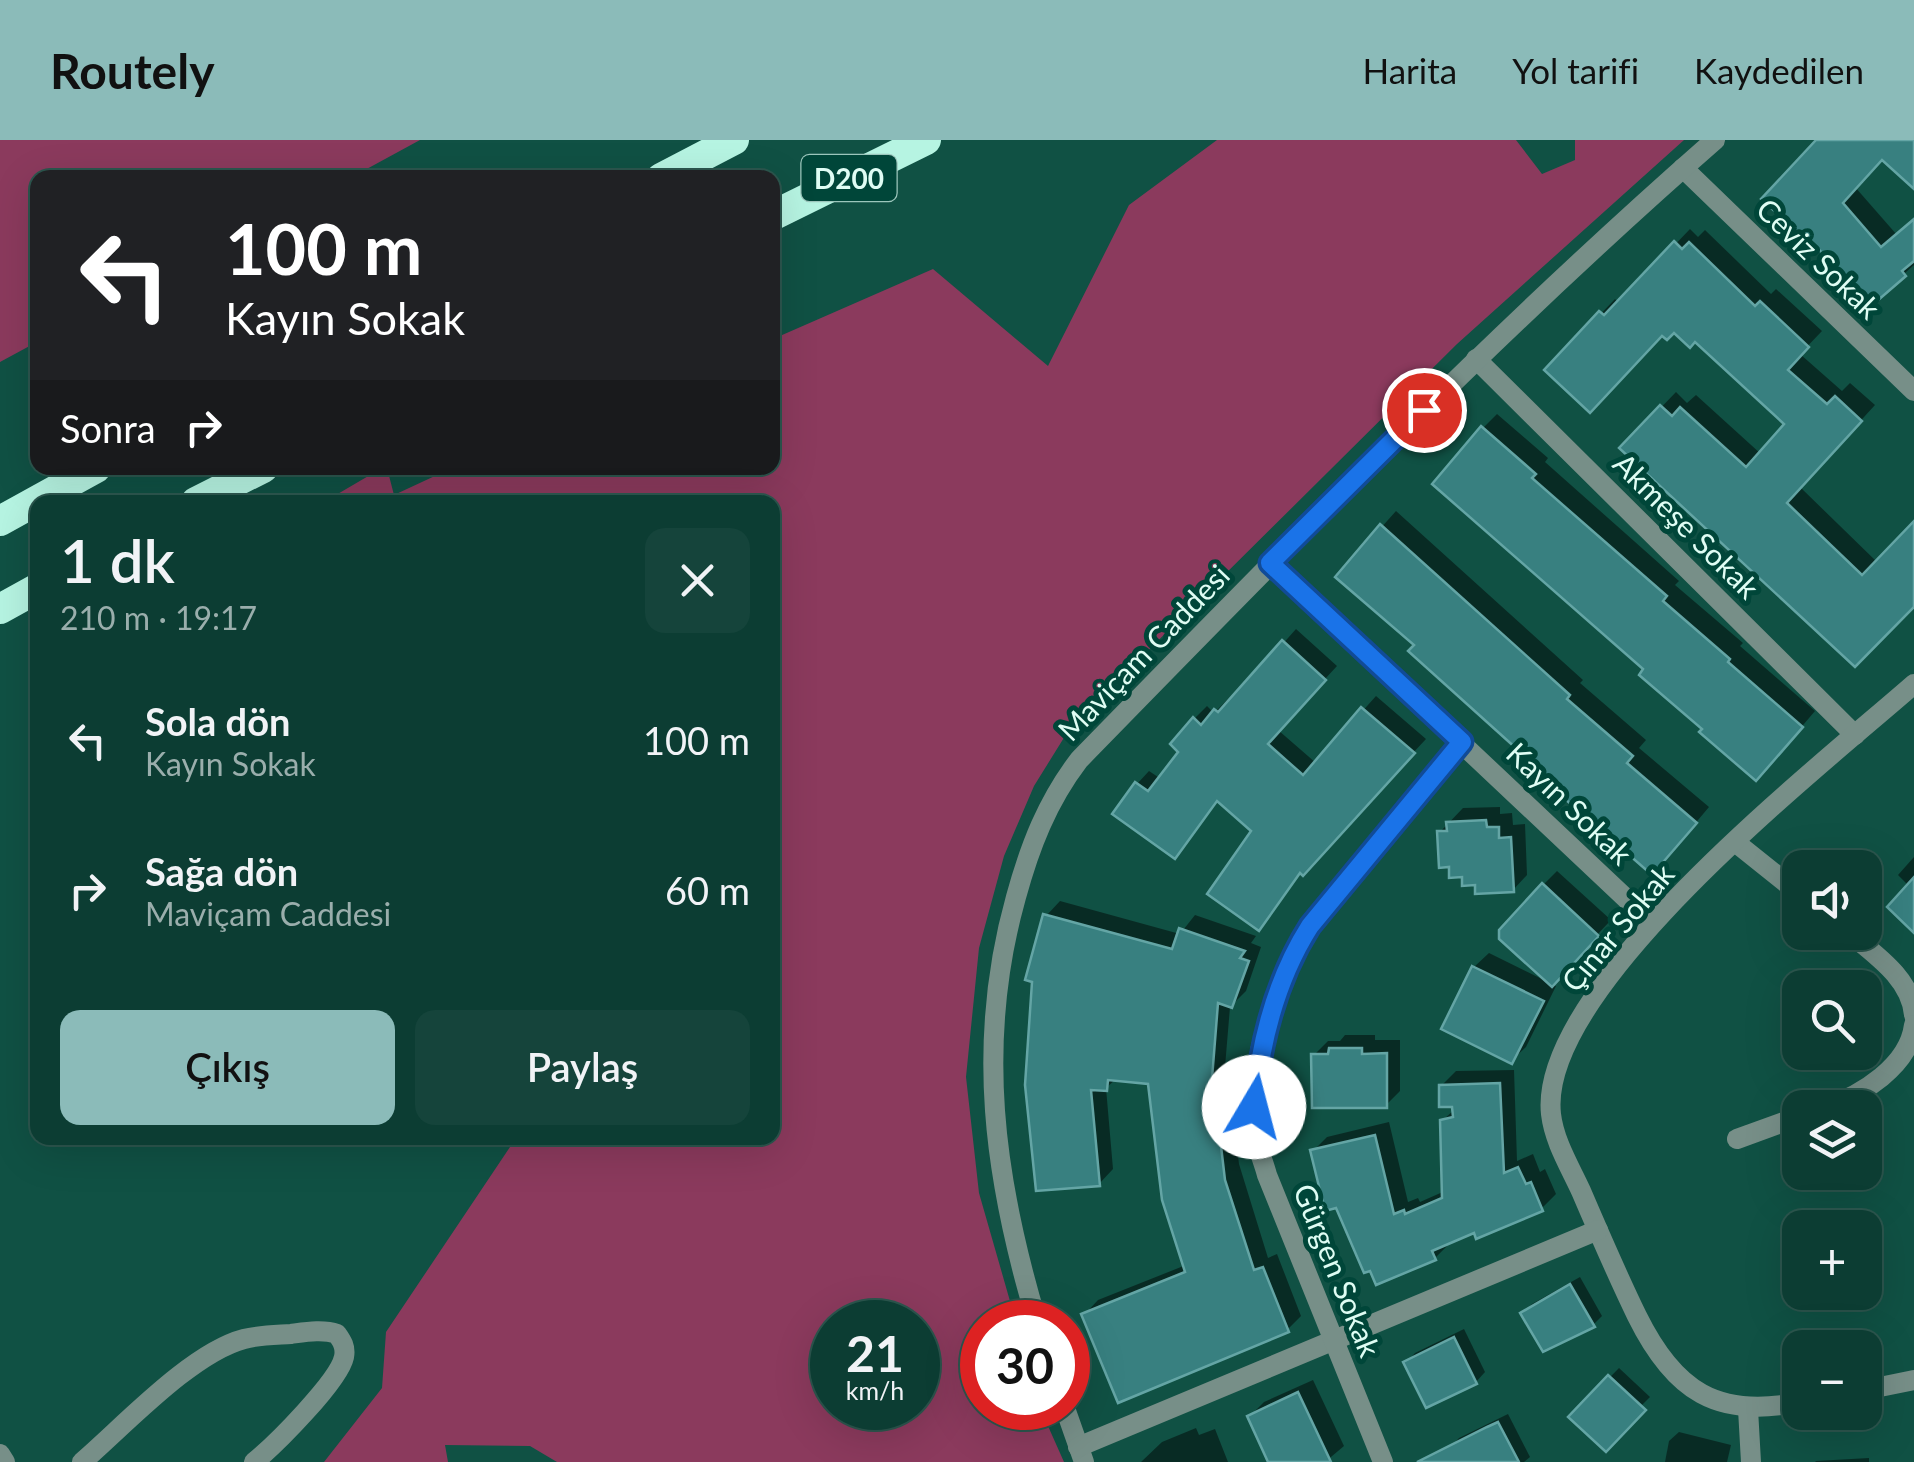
<!DOCTYPE html>
<html lang="tr">
<meta charset="utf-8">
<style>
body{margin:0;font-family:Lato,sans-serif;background:#15443b;color:#f1f3f6;height:100vh;display:flex;flex-direction:column;font-size:38px;white-space:nowrap}
*{box-sizing:border-box;margin:0}
p{font-size:32px;color:#9aaeac}
.icon{flex:none;width:55px;height:55px;fill:none;stroke:currentColor;stroke-width:2;stroke-linecap:round;stroke-linejoin:round}
.map{position:relative;flex:1;overflow:hidden}
.details{position:absolute;left:30px;top:355px;width:750px;height:650px;display:flex;flex-direction:column;background:#0c3d33;border-radius:20px;box-shadow:0 10px 40px #0002,0 0 0 2px #2c564e}
.details>*{flex:none}
.top-card{position:absolute;left:30px;top:30px;width:750px;height:305px;border-radius:20px;box-shadow:0 10px 40px #0002,0 0 0 2px #2c564e;background:#202124;color:#fff;overflow:hidden}
.tools{position:absolute;left:1782px;top:710px;display:grid;gap:20px}
.tools a{display:grid;place-items:center;width:100px;height:100px;border-radius:20px;background:#0c3d33;box-shadow:0 10px 40px #0002,0 0 0 2px #2c564e;font-size:50px}
.speed{position:absolute;left:810px;top:1160px;display:flex;gap:20px;font-size:50px;font-weight:700;text-align:center}
.speed>*{display:grid;place-content:center;width:130px;height:130px;border-radius:50%;background:#0c3d33;box-shadow:0 10px 40px #0002,0 0 0 2px #2c564e;line-height:1}
.speed small{font-size:25px;font-weight:400}
.speed .limit{border:15px solid #d22;background:#fff;color:#111}
.pin{position:absolute;display:grid;place-items:center;width:85px;height:85px;color:#fff;margin:-42px;border:5px solid #fff;border-radius:50%;box-shadow:0 2px 10px #0007}
.me{position:absolute;width:110px;margin:-55px;rotate:8deg;stroke-linejoin:round;filter:drop-shadow(0 0 8px #0008)}
.turn{display:flex;align-items:center;gap:35px;height:210px;padding:0 30px;font-size:45px}
.turn .icon{width:130px;height:130px;stroke-width:2.5}
.turn b{display:block;font-size:70px;line-height:85px}
.then{display:flex;align-items:center;height:95px;padding:0 30px;background:#0003;gap:20px;font-size:38px}
.round{display:grid;place-items:center;flex:none;width:105px;height:105px;border-radius:20px;background:#15443b}
.headline{display:flex;align-items:center;justify-content:space-between;height:170px;padding:0 30px}
h1{font-size:60px;font-weight:600;line-height:75px}
.primary-button{display:flex;gap:20px;margin-top:auto;padding:20px 30px}
.primary-button a{flex:1;height:115px;border-radius:20px;background:#8bbbb9;color:#111;font-size:40px;font-weight:600;line-height:115px;text-align:center}
.primary-button a+a{background:#15443b;color:#f1f3f6}
ul{padding:0;list-style:none}
li{display:flex;align-items:center;gap:30px;height:150px;padding:0 30px}
li div{flex:1}
li b{display:block;font-size:38px}
li em{font-style:normal}
header{display:flex;align-items:center;gap:60px;box-sizing:border-box;height:140px;padding:0 50px;background:#8bbbb9;color:#111}
header strong{font-size:48px}
nav{display:flex;gap:55px;margin-inline-start:auto;font-size:35px}
.map>svg:first-child{display:block}
</style>
<header>
<strong>Routely</strong>
<nav><a>Harita</a><a>Yol tarifi</a><a>Kaydedilen</a></nav>
</header>
<div class="map">
<svg width="1914" height="1322" viewBox="0 0 1914 1322">
<rect width="100%" height="100%" fill="#105144"/>
<g fill="#8b3a5d" fill-rule="evenodd">
<polygon points="0,0 420,0 352,37 38,38 37,202 0,222"/>
<path d="M1217 0H1516L1542 34 1575 20V0H1684L1457 204 1070 588 1034 646 1004 716 979 808 966 937 979 1053 1016 1182H982V1268H1040L1064 1322H557L530 1306 445 1305 448 1322H324L382 1248 386 1192 516 998H772V362H324L382 328H387L394 355 452 328H460L463 334 477 328H772L773 199 933 129 1048 226 1129 65ZM832 1182H918V1268H832Z"/>
</g>
<g fill="#0007">
<polygon points="1820,0 1914,0 1914,46 1883,17 1855,47 1897,95 1914,80 1914,125 1870,164"/>
<polygon points="1690,89 1698,97 1705,90 1771,154 1776,149 1822,191 1800,214 1842,251 1850,243 1875,265 1800,347 1877,422 1914,385 1914,463 1622,308 1676,252 1687,263 1696,255 1761,314 1788,284 1695,199 1674,189 1547,230 1615,159 1619,163"/>
<polygon points="1497,274 1548,318 1545,322 1679,441 1675,445 1743,503 1740,506 1815,571 1770,624 1706,588 1647,529 1483,288"/>
<polygon points="1396,371 1583,540 1580,543 1646,600 1639,608 1709,667 1666,718 1541,628 1417,505 1338,436"/>
<polygon points="1296,489 1337,526 1278,590 1316,623 1376,556 1426,599 1302,732 1259,788 1255,691 1219,660 1175,716 1137,644 1149,631 1161,639 1181,611 1194,579 1207,566 1214,573 1229,558 1232,561"/>
<polygon points="1500,667 1500,674 1512,673 1513,685 1525,684 1527,735 1513,750 1477,743 1464,734 1440,692 1463,668"/>
<polygon points="1914,717 1914,790 1909,746 1898,735"/>
<polygon points="1557,731 1611,780 1551,844 1556,846 1526,907 1511,921 1474,827 1489,813 1548,842 1543,745"/>
<polygon points="1060,761 1180,794 1195,775 1256,796 1251,803 1261,807 1246,851 1230,867 1223,951 1230,950 1239,1024 1268,1118 1277,1114 1301,1176 1287,1190 1084,1175 1098,1160 1186,1125 1150,942 1116,939 1106,948 1113,1029 1099,1044 1046,776"/>
<polygon points="1345,895 1375,895 1375,900 1400,900 1400,951 1386,965 1314,915 1328,901 1340,901"/>
<polygon points="1514,930 1517,1021 1533,1014 1540,1032 1545,1029 1556,1054 1542,1068 1475,1089 1449,1104 1435,1118 1313,1011 1327,997 1389,982 1408,1062 1418,1058 1420,1062 1445,1051 1442,981 1455,969 1441,946 1456,931"/>
<polygon points="1580,1137 1602,1176 1593,1185 1523,1173 1532,1164"/>
<polygon points="1464,1189 1485,1232 1476,1242 1406,1223 1415,1213"/>
<polygon points="1619,1228 1650,1257 1641,1266 1589,1292 1572,1276"/>
<polygon points="1313,1240 1344,1306 1325,1322 1271,1322 1250,1276 1264,1262"/>
<polygon points="1508,1274 1530,1317 1524,1322 1457,1322 1450,1308 1459,1298"/>
<polygon points="1196,1288 1199,1295 1215,1289 1228,1322 1141,1322 1162,1302"/>
<polygon points="1679,1292 1731,1305 1727,1322 1665,1322 1669,1301"/>
<polygon points="1869,1318 1869,1322 1815,1322 1816,1321"/>
</g>
<g fill="#388080" stroke="#64a5a5" stroke-width="2.5">
<polygon points="1816,0 1914,0 1914,49 1882,20 1843,63 1881,107 1914,79 1914,121 1902,131 1906,136 1869,168 1810,99 1808,101 1761,59"/>
<polygon points="1674,101 1682,109 1689,102 1755,166 1760,161 1809,207 1788,230 1827,264 1835,256 1862,281 1787,363 1862,435 1914,381 1914,467 1855,527 1619,308 1660,265 1672,276 1680,267 1746,327 1784,284 1695,202 1690,208 1674,193 1667,200 1662,196 1590,273 1544,230 1599,171 1604,175"/>
<polygon points="1481,286 1536,334 1532,338 1667,456 1663,461 1730,519 1728,522 1803,587 1756,641 1699,592 1702,589 1639,535 1643,529 1432,344"/>
<polygon points="1380,384 1570,555 1567,559 1633,616 1627,623 1697,683 1652,735 1534,632 1538,628 1408,511 1414,505 1335,437"/>
<polygon points="1282,500 1326,540 1268,604 1303,635 1361,567 1415,613 1303,736 1300,733 1259,791 1207,754 1251,691 1217,661 1175,719 1112,674 1135,642 1148,651 1178,612 1170,604 1193,577 1201,585 1214,569 1218,572"/>
<polygon points="1486,680 1487,687 1499,687 1499,698 1511,697 1514,752 1475,754 1475,745 1462,746 1462,737 1449,738 1449,727 1439,728 1437,691 1447,691 1446,682"/>
<polygon points="1914,737 1914,793 1887,767"/>
<polygon points="1542,743 1599,796 1552,847 1499,799 1499,790"/>
<polygon points="1043,774 1172,809 1179,788 1245,811 1240,818 1249,821 1232,868 1218,863 1210,964 1216,963 1225,1040 1254,1130 1263,1127 1289,1192 1118,1263 1081,1174 1185,1132 1162,1060 1148,944 1108,940 1107,951 1091,950 1100,1046 1036,1051 1025,945 1032,842 1025,840"/>
<polygon points="1472,826 1544,861 1512,924 1441,889"/>
<polygon points="1329,908 1362,908 1362,914 1387,913 1387,968 1312,968 1311,914 1328,914"/>
<polygon points="1500,943 1504,1033 1518,1027 1526,1044 1531,1042 1543,1071 1476,1099 1474,1093 1432,1111 1436,1120 1376,1145 1370,1131 1364,1133 1336,1068 1325,1071 1310,1010 1375,995 1394,1074 1404,1070 1405,1074 1442,1058 1440,980 1453,977 1452,967 1439,967 1439,945"/>
<polygon points="1570,1144 1595,1187 1543,1212 1520,1173"/>
<polygon points="1454,1197 1477,1244 1426,1268 1403,1222"/>
<polygon points="1608,1235 1646,1270 1606,1312 1568,1277"/>
<polygon points="1298,1252 1331,1322 1268,1322 1247,1276"/>
<polygon points="1498,1282 1519,1322 1417,1322 1487,1287"/>
</g>
<g fill="none" stroke-linecap="round" stroke-linejoin="round">
<g stroke="#778f88" stroke-width="20">
<polyline points="1683,28 1914,251"/>
<polyline points="1476,219 1855,595"/>
<polyline points="1270,423 1652,783"/>
<polyline points="1735,702 1800,754"/>
<path d="M1848 792C1874 814 1911 838 1914 875"/>
<path d="M1825 968C1862 955 1909 926 1914 885"/>
<polyline points="1737,999 1800,976"/>
<path d="M1037 1182C994 1039 975 903 1016 757 1030 706 1047 662 1079 620 1286 408 1492 195 1715 0"/>
<polyline points="1865,1250 1914,1240"/>
<path d="M1800 1262C1717 1279 1674 1251 1637 1176 1617 1135 1599 1093 1581 1051 1570 1027 1554 1001 1551 974 1537 847 1823 624 1914 544"/>
<polyline points="1065,1268 1084,1322"/>
<polyline points="1748,1269 1751,1322"/>
<polyline points="1078,1307 1598,1090"/>
<polyline points="0,1314 5,1322"/>
<path d="M82 1322C124 1286 191 1213 244 1199 259 1195 275 1195 291 1194 306 1192 323 1189 337 1194 342 1201 346 1207 344 1217 339 1241 275 1305 254 1322"/>
<path d="M1383 1322 1267 1035C1264 1023 1258 1010 1256 997 1246 930 1274 843 1310 786L1462 602"/>
</g>
<g stroke="#b6f4e2" stroke-width="30">
<polyline points="661,38 734,0"/>
<polyline points="772,76 926,0"/>
<polyline points="196,362 263,328"/>
<polyline points="0,381 96,328"/>
<polyline points="0,469 38,448"/>
</g>
</g>
<g fill="none" stroke-linecap="round" stroke-linejoin="round">
<g stroke="#114b97" stroke-width="25">
<path id="route" d="M1254 967C1260 903 1275 841 1310 786L1462 602 1270 423 1424 270"/>
</g>
<use href="#route" stroke="#1a73e8" stroke-width="18"/>
</g>
<g text-anchor="middle" dominant-baseline="central" stroke-width="10" stroke-linejoin="round" paint-order="stroke">
<rect fill="#004639" stroke="#9cc6bc" stroke-width="2.5" x="801.5" y="15" width="95" height="46" rx="8"/>
<g font-size="28" font-weight="bold" fill="#dffdf4">
<text x="849" y="38">D200</text>
</g>
<g font-size="30" fill="#dffdf4" stroke="#004639">
<text transform="translate(1819 118) rotate(44)">Ceviz Sokak</text>
<text transform="translate(1687 385) rotate(45)">Akmeşe Sokak</text>
<text transform="translate(1143 512) rotate(-46)">Maviçam Caddesi</text>
<text transform="translate(1570 663) rotate(44)">Kayın Sokak</text>
<text transform="translate(1617 787) rotate(-50)">Çınar Sokak</text>
<text transform="translate(1338 1130) rotate(68)">Gürgen Sokak</text>
</g>
</g>
</svg>
<div class="tools">
<a><svg class="icon" aria-label="sound" viewBox="0 0 24 24"><path d="M4 9h4l5-4v14l-5-4H4zM17 9q2 3 0 6"/></svg></a>
<a><svg class="icon" aria-label="search" viewBox="0 0 24 24"><circle cx="10" cy="10" r="6"/><path d="M15 15l6 6"/></svg></a>
<a><svg class="icon" aria-label="layers" viewBox="0 0 24 24"><path d="M12 4l9 5-9 5-9-5zM3 14l9 5 9-5"/></svg></a>
<a>+</a>
<a>−</a>
</div>
<div class="speed"><div>21<small>km/h</small></div><div class="limit">30</div></div>
<div class="pin" style="left:1424px;top:270px;background:#d93025"><svg class="icon" aria-label="arrive" viewBox="0 0 24 24"><path d="M6 21V4h12l-3 4 3 4H6"/></svg></div>
<svg class="me" style="left:1254px;top:967px" viewBox="-20 -20 40 40"><circle r="19" fill="#fff"/><path d="M0-13L10 11 0 6-10 11z" fill="#1a73e8"/></svg>
<div class="top-card">
<div class="turn"><svg class="icon" aria-label="left" viewBox="0 0 24 24"><path d="M17 20v-9H6M10 6l-5 5 5 5"/></svg><div><b>100 m</b>Kayın Sokak</div></div>
<div class="then">Sonra<svg class="icon" aria-label="right" viewBox="0 0 24 24"><path d="M7 20v-9h11M14 6l5 5-5 5"/></svg></div>
</div>
<section class="details">
<div class="headline"><div><h1>1 dk</h1><p>210 m · 19:17</p></div><a class="round"><svg class="icon" aria-label="close" viewBox="0 0 24 24"><path d="M6 6l12 12M18 6L6 18"/></svg></a></div>
<ul>
<li><svg class="icon" aria-label="left" viewBox="0 0 24 24"><path d="M17 20v-9H6M10 6l-5 5 5 5"/></svg><div><b>Sola dön</b><p>Kayın Sokak</p></div><em>100 m</em></li>
<li><svg class="icon" aria-label="right" viewBox="0 0 24 24"><path d="M7 20v-9h11M14 6l5 5-5 5"/></svg><div><b>Sağa dön</b><p>Maviçam Caddesi</p></div><em>60 m</em></li>
</ul>
<div class="primary-button"><a>Çıkış</a><a>Paylaş</a></div>
</section>
</div>
